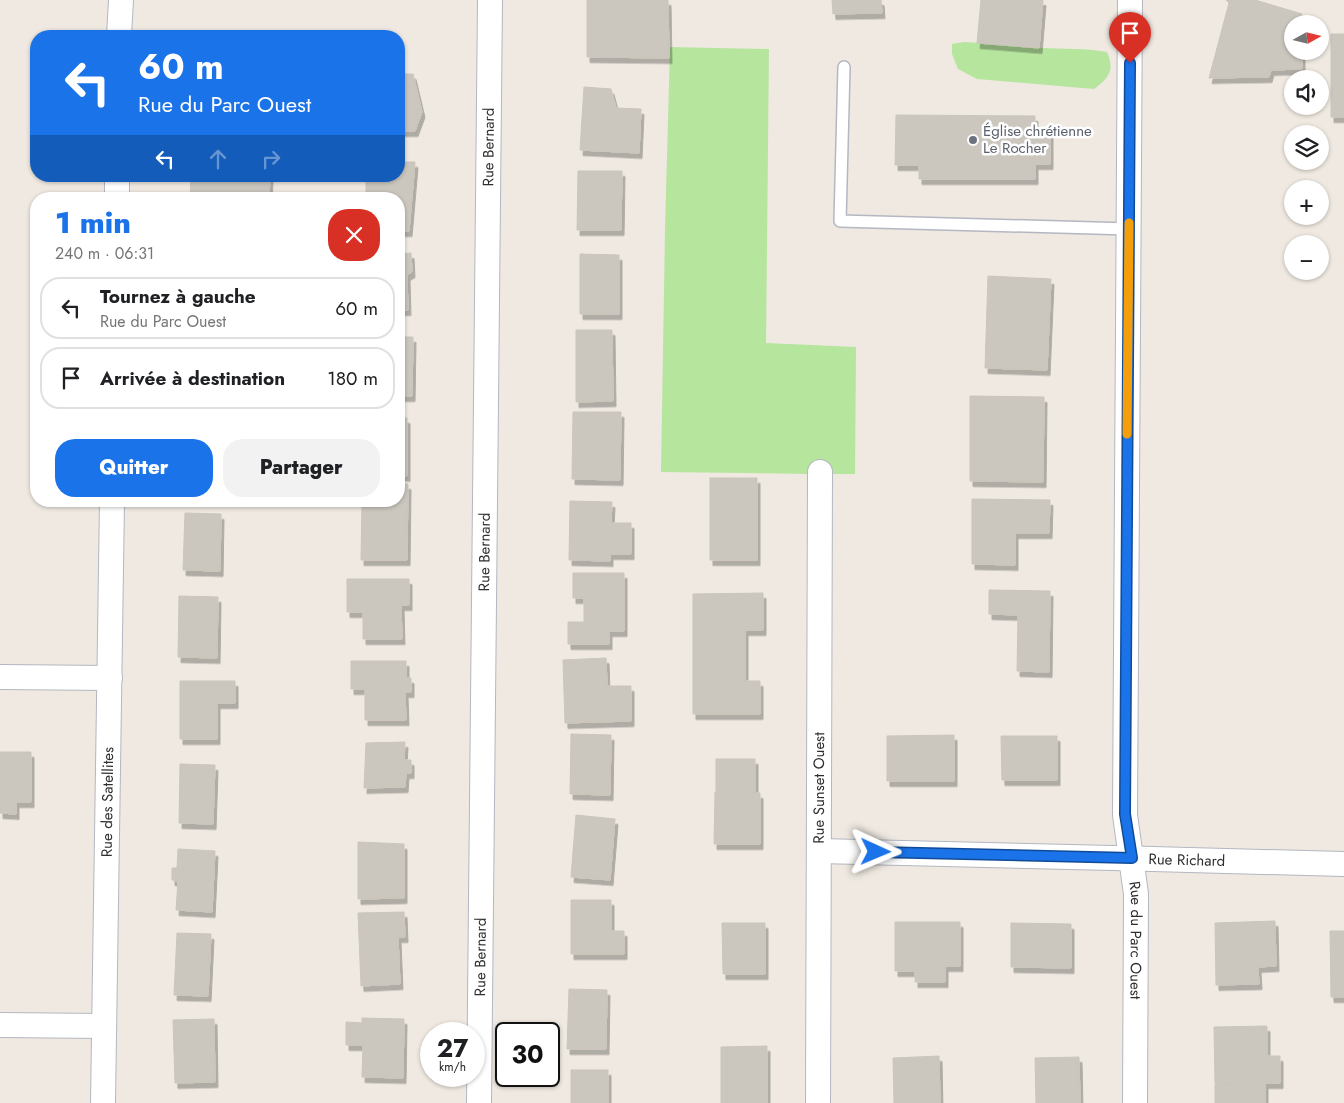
<!DOCTYPE html>
<html lang="fr">
<meta charset="utf-8">
<style>
body{margin:0;font-family:Jost,sans-serif;background:#f2f2f2;color:#202124;height:100vh;display:flex;flex-direction:column;font-size:19px;white-space:nowrap}
*{box-sizing:border-box;margin:0}
p{font-size:16px;color:#757577}
.icon{flex:none;width:28px;height:28px;fill:none;stroke:currentColor;stroke-width:2;stroke-linecap:round;stroke-linejoin:round}
.map{position:relative;flex:1;overflow:hidden}
.side{position:absolute;left:30px;top:192px;width:375px;height:315px;display:flex;flex-direction:column;background:#fff;border-radius:20px;box-shadow:0 1px 4px #0004}
.side>*{flex:none}
.top-card{position:absolute;left:30px;top:30px;width:375px;height:152px;border-radius:20px;box-shadow:0 1px 4px #0004;background:#1a73e8;color:#fff;overflow:hidden}
.needle{width:32px;rotate:82deg}
.tools{position:absolute;left:1284px;top:15px;display:grid;gap:10px}
.tools a{display:grid;place-items:center;width:45px;height:45px;border-radius:50%;background:#fff;box-shadow:0 1px 4px #0004;font-size:25px}
.speed{position:absolute;left:420px;top:1022px;display:flex;gap:10px;font-size:25px;font-weight:700;text-align:center}
.speed>*{display:grid;place-content:center;width:65px;height:65px;border-radius:50%;background:#fff;box-shadow:0 1px 4px #0004;line-height:1}
.speed small{font-size:12px;font-weight:400}
.speed .limit{border:2px solid #111;border-radius:8px;background:#fff;color:#111}
.pin{position:absolute;display:grid;place-items:center;width:42px;height:42px;color:#fff;margin:-51px -21px;border-radius:50% 50% 50% 0;rotate:-45deg;box-shadow:0 0 5px #0007}
.pin .icon{rotate:45deg}
.me{position:absolute;width:55px;margin:-28px;rotate:91deg;stroke-linejoin:round;filter:drop-shadow(0 0 4px #0008)}
.turn{display:flex;align-items:center;gap:18px;height:105px;padding:0 25px;font-size:22px}
.turn .icon{width:65px;height:65px;stroke-width:2.5}
.turn b{display:block;font-size:35px;line-height:42px}
.lanes{display:flex;align-items:center;height:48px;padding:0 25px;background:#0003;justify-content:center;gap:25px;direction:ltr}
.lanes .off{opacity:.35}
.round{display:grid;place-items:center;flex:none;width:52px;height:52px;border-radius:20px;background:#f2f2f2}
.summary{display:flex;align-items:center;justify-content:space-between;height:85px;padding:0 25px}
h1{font-size:30px;font-weight:800;line-height:38px;color:#1a73e8}
.primary-button{display:flex;gap:10px;margin-top:auto;padding:10px 25px}
.primary-button a{flex:1;height:58px;border-radius:20px;background:#1a73e8;color:#fff;font-size:20px;font-weight:800;line-height:58px;text-align:center}
.primary-button a+a{background:#f2f2f2;color:#202124}
ul{padding:0;list-style:none}
li{display:flex;align-items:center;gap:15px;height:62px;margin:0 10px 8px;padding:0 15px;border:2px solid #e0e0e0;border-radius:20px}
li div{flex:1}
li b{display:block;font-size:19px}
li em{font-style:normal}
.map>svg:first-child{display:block}
</style>
<div class="map">
<svg width="1344" height="1103" viewBox="0 0 1344 1103">
<defs>
<filter id="shadow"><feDropShadow dx="3" dy="5.5" stdDeviation="0" flood-color="#0004"/></filter>
</defs>
<rect width="100%" height="100%" fill="#efe9e1"/>
<g fill="#b6e59e">
<path d="M964 42C990 43 1015 46 1041 48 1063 49 1085 48 1107 52 1115 70 1109 78 1094 89L977 79 958 69 952 54V44Z"/>
<polygon points="670,47 769,49 766,343 856,347 855,474 830,474 830,464 812,464 812,474 661,472 665,230"/>
</g>
<g fill="#cbc7bf" stroke="#cbc5ba" filter="url(#shadow)">
<polygon points="587,0 668,0 669,58 587,57"/>
<polygon points="832,0 881,0 882,13 833,14"/>
<polygon points="981,0 1043,0 1039,48 977,43"/>
<polygon points="1226,0 1255,0 1302,14 1302,24 1292,24 1292,51 1302,51 1302,69 1271,70 1269,77 1209,78 1229,3"/>
<rect x="1331" y="34" width="13" height="83"/>
<polygon points="399,74 413,74 422,112 415,131 399,131"/>
<polygon points="584,87 611,89 616,108 641,109 639,153 580,150"/>
<polygon points="896,115 1035,116 1035,131 1050,131 1050,164 1035,164 1035,179 919,179 919,165 895,165"/>
<polygon points="399,162 415,162 409,231 399,231 399,199 366,199 366,178 399,176"/>
<polygon points="578,171 622,171 621,230 577,230"/>
<polygon points="191,176 270,176 269,199 190,199"/>
<polygon points="411,253 412,272 407,275 408,310 399,310 399,254"/>
<polygon points="580,254 619,255 619,314 580,314"/>
<polygon points="988,276 1051,279 1047,370 985,368"/>
<polygon points="576,330 612,330 613,401 576,402"/>
<polygon points="399,337 413,337 412,396 399,396"/>
<polygon points="970,396 1044,397 1043,482 970,481"/>
<polygon points="573,412 621,412 620,480 572,479"/>
<polygon points="399,418 407,418 407,476 399,475"/>
<rect x="710" y="478" width="47" height="82"/>
<polygon points="399,484 408,484 407,560 361,560 362,501 399,501"/>
<polygon points="972,499 1050,500 1049,533 1015,533 1015,565 972,564"/>
<polygon points="570,501 612,502 611,523 631,523 631,554 610,554 610,561 569,560"/>
<polygon points="185,513 221,514 220,571 183,570"/>
<polygon points="573,573 624,573 624,631 609,631 609,644 568,644 568,622 584,622 584,598 573,598"/>
<polygon points="347,579 409,579 409,605 401,605 402,639 363,639 363,612 347,612"/>
<polygon points="989,590 1050,591 1049,672 1017,671 1018,615 989,614"/>
<polygon points="763,593 763,630 745,630 745,681 760,681 760,714 693,714 693,594"/>
<polygon points="179,596 218,597 217,658 178,657"/>
<polygon points="606,658 607,686 631,686 631,721 565,723 563,660"/>
<polygon points="351,661 406,661 406,678 411,678 411,692 405,692 406,720 365,720 365,689 351,689"/>
<polygon points="180,681 235,681 235,703 217,703 217,739 180,739"/>
<polygon points="571,734 611,735 610,795 570,794"/>
<polygon points="954,735 954,781 887,781 887,736"/>
<polygon points="1001,736 1057,736 1057,780 1002,780"/>
<polygon points="405,742 404,760 411,760 411,773 406,773 405,787 364,788 366,743"/>
<polygon points="0,752 31,752 31,802 16,802 16,814 0,813"/>
<rect x="716" y="759" width="39" height="34"/>
<polygon points="180,764 215,765 213,824 179,823"/>
<polygon points="715,792 760,793 760,844 714,844"/>
<polygon points="576,815 615,819 610,880 571,877"/>
<polygon points="358,842 404,844 404,898 358,899"/>
<polygon points="178,849 215,851 212,912 176,910 178,881 172,880 172,868 177,868"/>
<polygon points="571,900 611,900 611,931 624,931 624,954 571,954"/>
<polygon points="404,912 405,937 398,937 400,984 361,986 358,913"/>
<polygon points="1275,921 1276,966 1258,967 1259,984 1216,985 1215,923"/>
<polygon points="895,922 960,922 960,966 945,966 945,982 915,982 915,971 895,971"/>
<polygon points="722,923 765,923 765,974 723,974"/>
<polygon points="1011,923 1071,924 1071,968 1011,967"/>
<polygon points="1330,931 1344,931 1344,997 1331,997"/>
<polygon points="177,933 211,934 208,996 174,995"/>
<polygon points="569,989 607,990 606,1049 567,1049"/>
<polygon points="362,1018 404,1019 403,1078 362,1077 363,1045 346,1045 346,1022 362,1023"/>
<polygon points="214,1019 215,1082 175,1083 173,1020"/>
<polygon points="1267,1026 1267,1056 1280,1056 1280,1083 1215,1083 1214,1027"/>
<polygon points="767,1046 767,1103 721,1103 721,1047"/>
<polygon points="939,1056 940,1103 894,1103 893,1058"/>
<polygon points="1079,1057 1080,1103 1036,1103 1035,1058"/>
<rect x="571" y="1070" width="37" height="33"/>
<polygon points="1265,1083 1265,1103 1215,1103 1215,1084"/>
</g>
<g fill="none" stroke-linecap="round" stroke-linejoin="round">
<g stroke="#b4b7c1" stroke-width="14">
<polyline id="lane" points="844,67 840,221 1129,229"/>
</g>
<g stroke="#b4b7c1" stroke-width="26">
<g id="street">
<path id="s1" d="M1130 0 1125 815 1136 894 1135 1103"/>
<polyline points="119,36 121,0"/>
<polyline points="117,199 117,176"/>
<polyline points="0,677 110,678"/>
<path id="s2" d="M819 851C994 854 1169 860 1344 864"/>
<polyline points="0,1025 104,1026"/>
<path id="s3" d="M103 1103 112 501"/>
<path id="s4" d="M479 1103 490 0"/>
<path id="s5" d="M818 1103 820 472"/>
</g>
</g>
<use href="#lane" stroke="#fff" stroke-width="11"/>
<use href="#street" stroke="#fff" stroke-width="24"/>
</g>
<g fill="none" stroke-linecap="round" stroke-linejoin="round">
<g stroke="#114b97" stroke-width="12">
<polyline id="route" points="876,852 1132,858 1125,814 1130,63"/>
</g>
<use href="#route" stroke="#1a73e8" stroke-width="9"/>
<polyline stroke="#f59e0b" stroke-width="9" points="1127,434 1129,223"/>
</g>
<circle fill="#6b7280" stroke="#fff" stroke-width="2" cx="973" cy="140" r="5"/>
<g text-anchor="middle" dominant-baseline="central" stroke-width="5" stroke-linejoin="round" paint-order="stroke">
<g font-size="15" fill="#5b616d" stroke="#fff" text-anchor="start">
<text x="983" y="131">Église chrétienne<tspan x="983" dy="17">Le Rocher</tspan></text>
</g>
<g font-size="15" fill="#2e2e2e" stroke="#fff">
<text stroke="none"><textPath href="#s4" startOffset="956">Rue Bernard</textPath></text>
<text stroke="none"><textPath href="#s4" startOffset="551">Rue Bernard</textPath></text>
<text stroke="none"><textPath href="#s5" startOffset="315">Rue Sunset Ouest</textPath></text>
<text stroke="none"><textPath href="#s3" startOffset="301">Rue des Satellites</textPath></text>
<text stroke="none"><textPath href="#s2" startOffset="368">Rue Richard</textPath></text>
<text stroke="none"><textPath href="#s1" startOffset="941">Rue du Parc Ouest</textPath></text>
<text stroke="none"><textPath href="#s4" startOffset="146">Rue Bernard</textPath></text>
</g>
</g>
</svg>
<div class="tools">
<a><svg class="needle" viewBox="-14 -14 28 28"><path d="M0-13l5 13h-10z" fill="#e53935"/><path d="M0 13l5-13h-10z" fill="#757577"/></svg></a>
<a><svg class="icon" aria-label="sound" viewBox="0 0 24 24"><path d="M4 9h4l5-4v14l-5-4H4zM17 9q2 3 0 6"/></svg></a>
<a><svg class="icon" aria-label="layers" viewBox="0 0 24 24"><path d="M12 4l9 5-9 5-9-5zM3 14l9 5 9-5"/></svg></a>
<a>+</a>
<a>−</a>
</div>
<div class="speed"><div>27<small>km/h</small></div><div class="limit">30</div></div>
<div class="pin" style="left:1130px;top:63px;background:#d93025"><svg class="icon" aria-label="arrive" viewBox="0 0 24 24"><path d="M6 21V4h12l-3 4 3 4H6"/></svg></div>
<svg class="me" style="left:876px;top:852px" viewBox="-20 -20 40 40"><path d="M0-17L14 15 0 8-14 15z" fill="#1a73e8" stroke="#fff" stroke-width="4"/></svg>
<div class="top-card">
<div class="turn"><svg class="icon" aria-label="left" viewBox="0 0 24 24"><path d="M17 20v-9H6M10 6l-5 5 5 5"/></svg><div><b>60 m</b>Rue du Parc Ouest</div></div>
<div class="lanes"><svg class="icon" aria-label="left" viewBox="0 0 24 24"><path d="M17 20v-9H6M10 6l-5 5 5 5"/></svg><svg class="icon off" aria-label="ahead" viewBox="0 0 24 24"><path d="M12 20V5M6 11l6-6 6 6"/></svg><svg class="icon off" aria-label="right" viewBox="0 0 24 24"><path d="M7 20v-9h11M14 6l5 5-5 5"/></svg></div>
</div>
<section class="side">
<div class="summary"><div><h1>1 min</h1><p>240 m · 06:31</p></div><a class="round" style="background:#d93025;color:#fff"><svg class="icon" aria-label="close" viewBox="0 0 24 24"><path d="M6 6l12 12M18 6L6 18"/></svg></a></div>
<ul>
<li><svg class="icon" aria-label="left" viewBox="0 0 24 24"><path d="M17 20v-9H6M10 6l-5 5 5 5"/></svg><div><b>Tournez à gauche</b><p>Rue du Parc Ouest</p></div><em>60 m</em></li>
<li><svg class="icon" aria-label="arrive" viewBox="0 0 24 24"><path d="M6 21V4h12l-3 4 3 4H6"/></svg><div><b>Arrivée à destination</b></div><em>180 m</em></li>
</ul>
<div class="primary-button"><a>Quitter</a><a>Partager</a></div>
</section>
</div>
